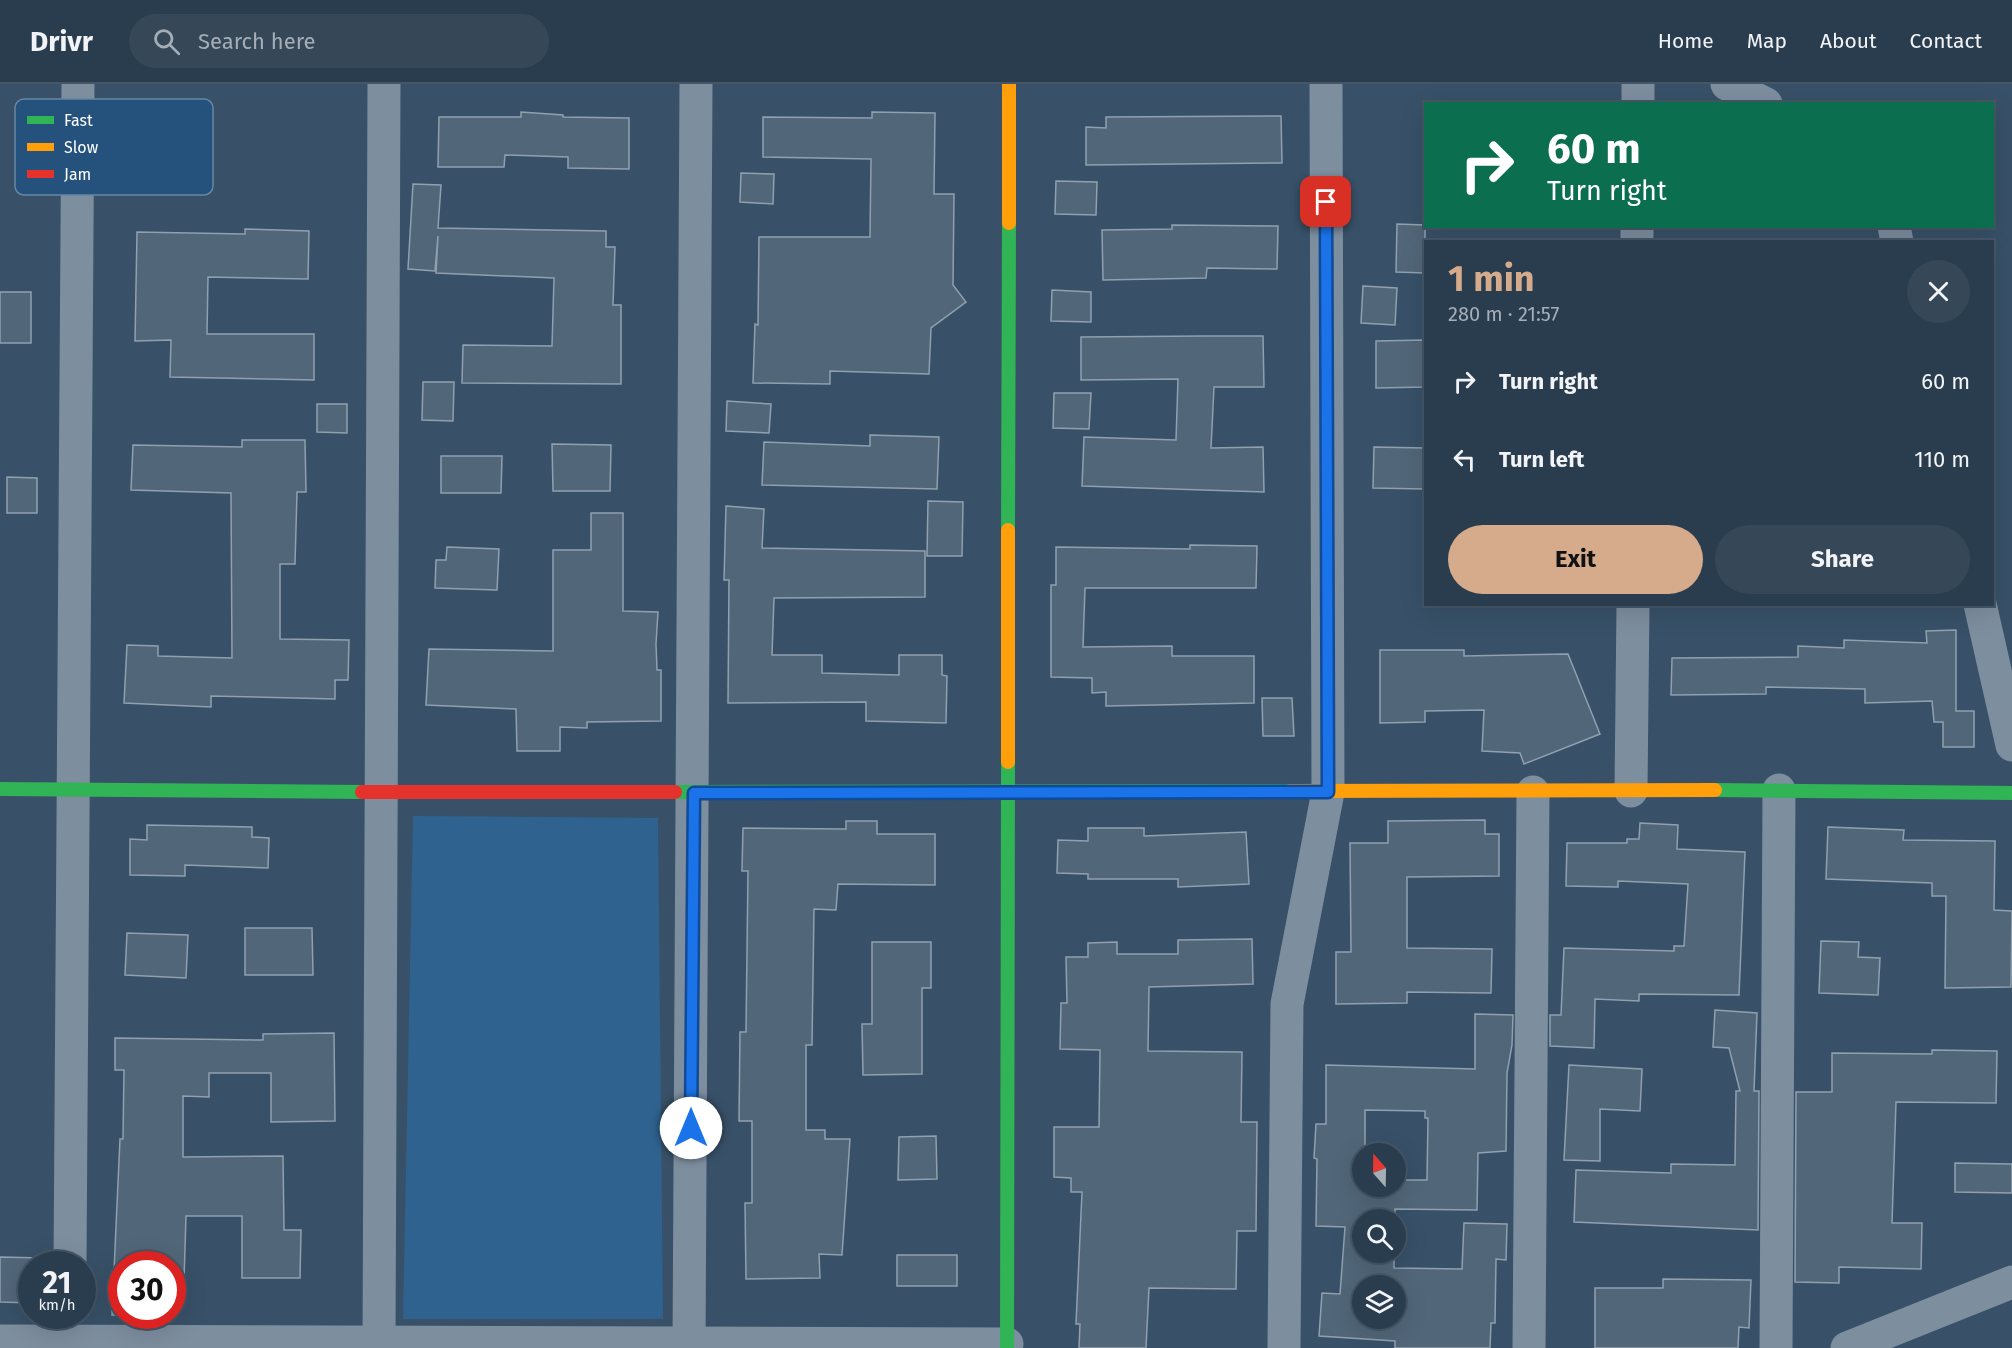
<!DOCTYPE html>
<meta charset="utf-8">
<style>
body{margin:0;font-family:"Fira Sans",sans-serif;background:#364858;color:#f1f3f6;height:100vh;display:flex;flex-direction:column;font-size:22px;white-space:nowrap}
*{box-sizing:border-box;margin:0}
p{font-size:20px;color:#a5aeb6}
.icon{flex:none;width:33px;height:33px;fill:none;stroke:currentColor;stroke-width:2;stroke-linecap:round;stroke-linejoin:round}
.map{position:relative;flex:1;overflow:hidden}
.sheet{position:absolute;left:1424px;top:156px;width:570px;height:366px;display:flex;flex-direction:column;background:#2a3d4e;border-radius:0px;box-shadow:0 6px 24px #0002,0 0 0 2px #465666}
.sheet>*{flex:none}
.banner{position:absolute;left:1424px;top:18px;width:570px;height:126px;border-radius:0px;box-shadow:0 6px 24px #0002,0 0 0 2px #465666;background:#0b6e4f;color:#fff;overflow:hidden}
.needle{width:39px;rotate:340deg}
.fabs{position:absolute;left:1352px;top:1059px;display:grid;gap:12px}
.fabs a{display:grid;place-items:center;width:54px;height:54px;border-radius:50%;background:#2a3d4e;box-shadow:0 6px 24px #0002,0 0 0 2px #465666;font-size:30px}
.speed{position:absolute;left:18px;top:1167px;display:flex;gap:12px;font-size:30px;font-weight:700;text-align:center}
.speed>*{display:grid;place-content:center;width:78px;height:78px;border-radius:50%;background:#2a3d4e;box-shadow:0 6px 24px #0002,0 0 0 2px #465666;line-height:1}
.speed small{font-size:15px;font-weight:400}
.speed .limit{border:9px solid #d22;background:#fff;color:#111}
.pin{position:absolute;display:grid;place-items:center;width:51px;height:51px;color:#fff;margin:-26px;border-radius:12px;box-shadow:0 3px 9px #0006}
.me{position:absolute;width:66px;margin:-33px;rotate:0deg;stroke-linejoin:round;filter:drop-shadow(0 0 4px #0008)}
.turn{display:flex;align-items:center;gap:21px;height:126px;padding:0 24px;font-size:27px}
.turn .icon{width:78px;height:78px;stroke-width:2.5}
.turn b{display:block;font-size:42px;line-height:51px}
.round{display:grid;place-items:center;flex:none;width:63px;height:63px;border-radius:32px;background:#364858}
.head{display:flex;align-items:center;justify-content:space-between;height:102px;padding:0 24px}
h1{font-size:36px;font-weight:700;line-height:45px;color:#d6ab8b}
.action{display:flex;gap:12px;margin-top:auto;padding:12px 24px}
.action a{flex:1;height:69px;border-radius:36px;background:#d6ab8b;color:#111;font-size:24px;font-weight:700;line-height:69px;text-align:center}
.action a+a{background:#364858;color:#f1f3f6}
ul{padding:0;list-style:none}
li{display:flex;align-items:center;gap:18px;height:78px;padding:0 24px}
li div{flex:1}
li b{display:block;font-size:22px}
li em{font-style:normal}
header{display:flex;align-items:center;gap:36px;box-sizing:border-box;height:84px;padding:0 30px;background:#2a3d4e;border-bottom:2px solid #465666}
header strong{font-size:28px}
nav{display:flex;gap:33px;margin-inline-start:auto;font-size:21px}
.search{width:420px;height:54px;background:#364858;display:flex;align-items:center;gap:15px;box-sizing:border-box;padding:0 21px;border-radius:33px;color:#a5aeb6;font-size:22px}
.map>svg:first-child{display:block}
</style>
<header>
<strong>Drivr</strong>
<div class="search"><svg class="icon" aria-label="search" viewBox="0 0 24 24"><circle cx="10" cy="10" r="6"/><path d="M15 15l6 6"/></svg>Search here</div>
<nav><a>Home</a><a>Map</a><a>About</a><a>Contact</a></nav>
</header>
<div class="map">
<svg width="2012" height="1264" viewBox="0 0 2012 1264">
<rect width="100%" height="100%" fill="#385168"/>
<polygon fill="#2f628e" points="413,732 658,734 663,1235 403,1235"/>
<g fill="#516678" stroke="#90a0ae" stroke-width="1.5" fill-rule="evenodd">
<polygon points="521,28 563,31 563,33 629,34 629,85 568,84 568,73 505,71 504,83 438,83 439,33 521,33"/>
<polygon points="872,28 935,29 934,110 954,110 953,201 966,218 931,244 929,290 830,287 830,300 753,299 755,240 758,241 759,153 870,153 871,75 763,73 763,33 872,34"/>
<polygon points="1281,32 1282,79 1086,81 1086,43 1106,44 1106,33"/>
<polygon points="741,89 774,90 773,120 740,118"/>
<polygon points="1056,97 1097,98 1096,131 1055,130"/>
<polygon points="413,100 441,101 438,144 606,147 606,163 615,163 613,221 621,221 621,300 462,299 463,261 552,262 554,194 436,189 438,152 435,187 408,185"/>
<polygon points="1397,140 1425,141 1425,189 1396,188"/>
<polygon points="1172,141 1278,142 1277,185 1207,184 1206,194 1103,196 1102,146 1172,145"/>
<polygon points="245,145 309,147 308,195 208,193 207,250 314,250 314,296 170,293 171,256 135,257 137,148 245,150"/>
<polygon points="1363,202 1397,204 1395,241 1361,239"/>
<polygon points="1052,206 1091,208 1091,238 1051,237"/>
<rect x="0" y="208" width="31" height="51"/>
<polygon points="1204,252 1263,252 1264,303 1214,303 1211,364 1263,363 1264,408 1082,402 1084,353 1176,356 1178,295 1081,296 1081,253"/>
<polygon points="1425,256 1425,303 1376,304 1376,257"/>
<polygon points="423,298 454,298 453,337 422,336"/>
<polygon points="1054,309 1091,309 1089,345 1053,344"/>
<polygon points="727,317 771,320 769,349 726,347"/>
<polygon points="317,320 347,320 347,349 317,348"/>
<polygon points="870,351 939,353 937,405 762,401 764,358 870,362"/>
<polygon points="242,356 305,356 306,408 297,408 295,480 280,480 280,555 349,556 348,596 335,596 335,615 211,612 211,623 124,619 127,561 158,562 158,572 232,574 231,409 131,406 133,361 242,363"/>
<polygon points="552,360 611,361 610,407 553,407"/>
<polygon points="1374,363 1425,364 1425,405 1373,404"/>
<polygon points="441,372 502,372 501,409 441,409"/>
<polygon points="7,393 37,394 37,429 7,429"/>
<polygon points="928,417 963,418 962,472 927,472"/>
<polygon points="726,422 764,425 762,464 925,467 925,513 774,514 772,571 822,571 822,589 899,591 899,571 942,571 942,591 947,592 946,639 866,637 866,618 728,619 729,496 724,496"/>
<polygon points="591,429 623,429 623,527 658,528 656,560 657,586 661,586 661,637 587,638 587,644 560,643 560,667 517,667 516,625 426,621 429,565 553,567 553,466 591,466"/>
<polygon points="1190,461 1257,462 1256,504 1085,504 1083,563 1172,562 1172,572 1254,572 1254,619 1106,622 1106,608 1092,609 1092,594 1051,593 1051,501 1056,501 1056,463 1190,465"/>
<polygon points="447,463 499,465 497,506 435,504 436,476 446,476"/>
<polygon points="1956,546 1956,627 1974,627 1974,663 1943,663 1943,638 1934,638 1932,617 1865,619 1865,605 1766,603 1766,610 1671,611 1672,574 1798,573 1798,562 1844,564 1844,556 1927,559 1926,547"/>
<polygon points="1380,566 1464,566 1464,572 1568,570 1600,650 1524,680 1520,669 1482,667 1484,626 1425,627 1425,638 1380,639"/>
<polygon points="1262,614 1292,614 1294,652 1263,652"/>
<polygon points="1485,736 1485,750 1499,750 1499,792 1407,793 1407,864 1492,865 1491,909 1407,908 1407,919 1336,920 1336,868 1351,868 1350,759 1388,759 1388,737"/>
<polygon points="846,737 877,737 877,750 935,750 935,801 838,800 836,826 814,825 812,961 806,961 806,1046 825,1046 825,1055 850,1055 842,1171 819,1170 820,1194 746,1195 745,1119 752,1119 752,1037 739,1037 740,948 746,948 748,787 742,787 743,744 846,745"/>
<polygon points="1640,739 1678,741 1677,765 1745,768 1739,911 1639,910 1639,917 1595,915 1594,964 1550,962 1550,931 1561,931 1564,864 1674,867 1674,862 1684,862 1688,800 1618,797 1618,803 1566,802 1567,759 1627,759 1627,755 1639,755"/>
<polygon points="147,741 252,743 252,753 269,754 268,784 185,781 185,792 130,791 130,755 147,756"/>
<polygon points="1828,743 1904,746 1903,756 1995,757 1994,826 2012,827 2011,903 1945,904 1946,812 1932,812 1932,799 1826,795"/>
<polygon points="1088,744 1144,744 1144,752 1246,748 1249,800 1178,803 1178,795 1088,795 1088,790 1057,789 1058,756 1088,757"/>
<polygon points="245,844 312,844 313,891 245,891"/>
<polygon points="127,849 188,851 186,894 125,891"/>
<polygon points="1252,855 1253,900 1149,903 1148,967 1242,968 1241,1038 1257,1038 1256,1147 1237,1147 1236,1205 1149,1204 1146,1264 1079,1264 1080,1240 1076,1240 1082,1108 1071,1108 1071,1094 1054,1093 1054,1043 1099,1043 1100,966 1060,965 1061,919 1067,919 1066,873 1088,873 1088,859 1117,858 1117,870 1178,870 1178,856"/>
<polygon points="1821,857 1859,858 1858,873 1880,874 1878,911 1819,909"/>
<polygon points="872,858 931,858 931,904 922,904 922,990 863,991 862,940 872,940"/>
<polygon points="1715,926 1757,929 1754,1007 1759,1007 1758,1146 1574,1138 1576,1086 1671,1089 1671,1080 1735,1081 1736,1007 1740,1007 1729,964 1713,963"/>
<path d="M1475 930 1513 931 1512 961 1507 989 1506 1067 1478 1069 1477 1126 1395 1125V1142V1136H1362V1168H1394V1184L1462 1185 1464 1139 1507 1140 1506 1176 1496 1175 1495 1239H1491L1490 1264H1395V1257L1319 1252 1322 1209 1340 1210 1345 1143 1316 1142 1317 1075 1314 1074 1316 1040H1326V981L1475 985ZM1365 1026 1425 1027V1034H1428L1427 1096H1395V1102H1362V1070H1365ZM1362 1202H1395V1234H1362Z"/>
<polygon points="334,949 335,1037 271,1038 271,989 209,989 209,1013 183,1012 183,1073 283,1072 284,1146 301,1146 300,1194 242,1194 242,1132 186,1132 184,1197 172,1197 172,1180 122,1180 122,1231 112,1231 120,1055 123,1055 124,986 115,986 115,954 263,956 263,950"/>
<polygon points="1932,966 1997,967 1996,1019 1896,1018 1892,1139 1922,1139 1921,1185 1839,1183 1839,1199 1795,1198 1796,1008 1832,1008 1832,969 1932,970"/>
<polygon points="1569,981 1642,985 1640,1027 1600,1025 1600,1077 1564,1076"/>
<polygon points="936,1052 937,1095 898,1096 899,1053"/>
<polygon points="1955,1079 2012,1080 2012,1109 1955,1108"/>
<rect x="897" y="1171" width="60" height="31"/>
<polygon points="0,1173 42,1174 42,1180 32,1180 32,1219 0,1218"/>
<polygon points="1663,1195 1751,1196 1749,1244 1739,1243 1738,1264 1595,1264 1595,1204 1663,1204"/>
</g>
<g fill="none" stroke-linecap="round" stroke-linejoin="round">
<g stroke="#7d8e9f" stroke-width="33">
<polyline points="1727,0 1766,20"/>
<polyline points="1638,20 1638,0"/>
<polyline points="1894,142 1897,158"/>
<polyline points="1637,158 1637,142"/>
<polyline points="1980,520 2012,661"/>
<polyline points="1631,707 1633,520"/>
<polyline points="70,1180 78,0"/>
<polyline points="0,1257 1007,1260"/>
<polyline points="379,1264 384,0"/>
<polyline points="689,1264 696,0"/>
<polyline points="1284,1264 1287,920 1328,708 1326,0"/>
<polyline points="1529,1264 1533,708"/>
<polyline points="1776,1264 1779,706"/>
<polyline points="1847,1264 2012,1198"/>
</g>
<g stroke="#30b455" stroke-width="14">
<polyline points="1008,446 1009,139"/>
<polyline points="0,705 362,708"/>
<polyline points="1715,706 2012,709"/>
<polyline points="675,708 1290,707"/>
<polyline points="1007,1264 1008,678"/>
</g>
<g stroke="#ff9f0a" stroke-width="14">
<polyline points="1009,139 1009,0"/>
<polyline points="1008,678 1008,446"/>
<polyline points="1290,707 1715,706"/>
</g>
<polyline stroke="#e5322d" stroke-width="14" points="362,708 675,708"/>
</g>
<g fill="none" stroke-linecap="round" stroke-linejoin="round">
<g stroke="#114b97" stroke-width="15">
<polyline id="route" points="691,1044 694,709 1328,708 1326,118"/>
</g>
<use href="#route" stroke="#1a73e8" stroke-width="10"/>
</g>
<rect x="15" y="15" width="198" height="96" rx="9" fill="#24527c" stroke="#6686a3" stroke-width="1.5"/>
<rect x="27" y="32" width="27" height="8" fill="#30b455"/>
<rect x="27" y="59" width="27" height="8" fill="#ff9f0a"/>
<rect x="27" y="86" width="27" height="8" fill="#e5322d"/>
<g font-size="16" fill="#fff">
<text x="64" y="42">Fast</text>
<text x="64" y="69">Slow</text>
<text x="64" y="96">Jam</text>
</g>
</svg>
<div class="fabs">
<a><svg class="needle" viewBox="-14 -14 28 28"><path d="M0-13l5 13h-10z" fill="#e53935"/><path d="M0 13l5-13h-10z" fill="#a5aeb6"/></svg></a>
<a><svg class="icon" aria-label="search" viewBox="0 0 24 24"><circle cx="10" cy="10" r="6"/><path d="M15 15l6 6"/></svg></a>
<a><svg class="icon" aria-label="layers" viewBox="0 0 24 24"><path d="M12 4l9 5-9 5-9-5zM3 14l9 5 9-5"/></svg></a>
</div>
<div class="speed"><div>21<small>km/h</small></div><div class="limit">30</div></div>
<div class="pin" style="left:1326px;top:118px;background:#d93025"><svg class="icon" aria-label="arrive" viewBox="0 0 24 24"><path d="M6 21V4h12l-3 4 3 4H6"/></svg></div>
<svg class="me" style="left:691px;top:1044px" viewBox="-20 -20 40 40"><circle r="19" fill="#fff"/><path d="M0-13L10 11 0 6-10 11z" fill="#1a73e8"/></svg>
<div class="banner">
<div class="turn"><svg class="icon" aria-label="right" viewBox="0 0 24 24"><path d="M7 20v-9h11M14 6l5 5-5 5"/></svg><div><b>60 m</b>Turn right</div></div>
</div>
<section class="sheet">
<div class="head"><div><h1>1 min</h1><p>280 m · 21:57</p></div><a class="round"><svg class="icon" aria-label="close" viewBox="0 0 24 24"><path d="M6 6l12 12M18 6L6 18"/></svg></a></div>
<ul>
<li><svg class="icon" aria-label="right" viewBox="0 0 24 24"><path d="M7 20v-9h11M14 6l5 5-5 5"/></svg><div><b>Turn right</b></div><em>60 m</em></li>
<li><svg class="icon" aria-label="left" viewBox="0 0 24 24"><path d="M17 20v-9H6M10 6l-5 5 5 5"/></svg><div><b>Turn left</b></div><em>110 m</em></li>
</ul>
<div class="action"><a>Exit</a><a>Share</a></div>
</section>
</div>
